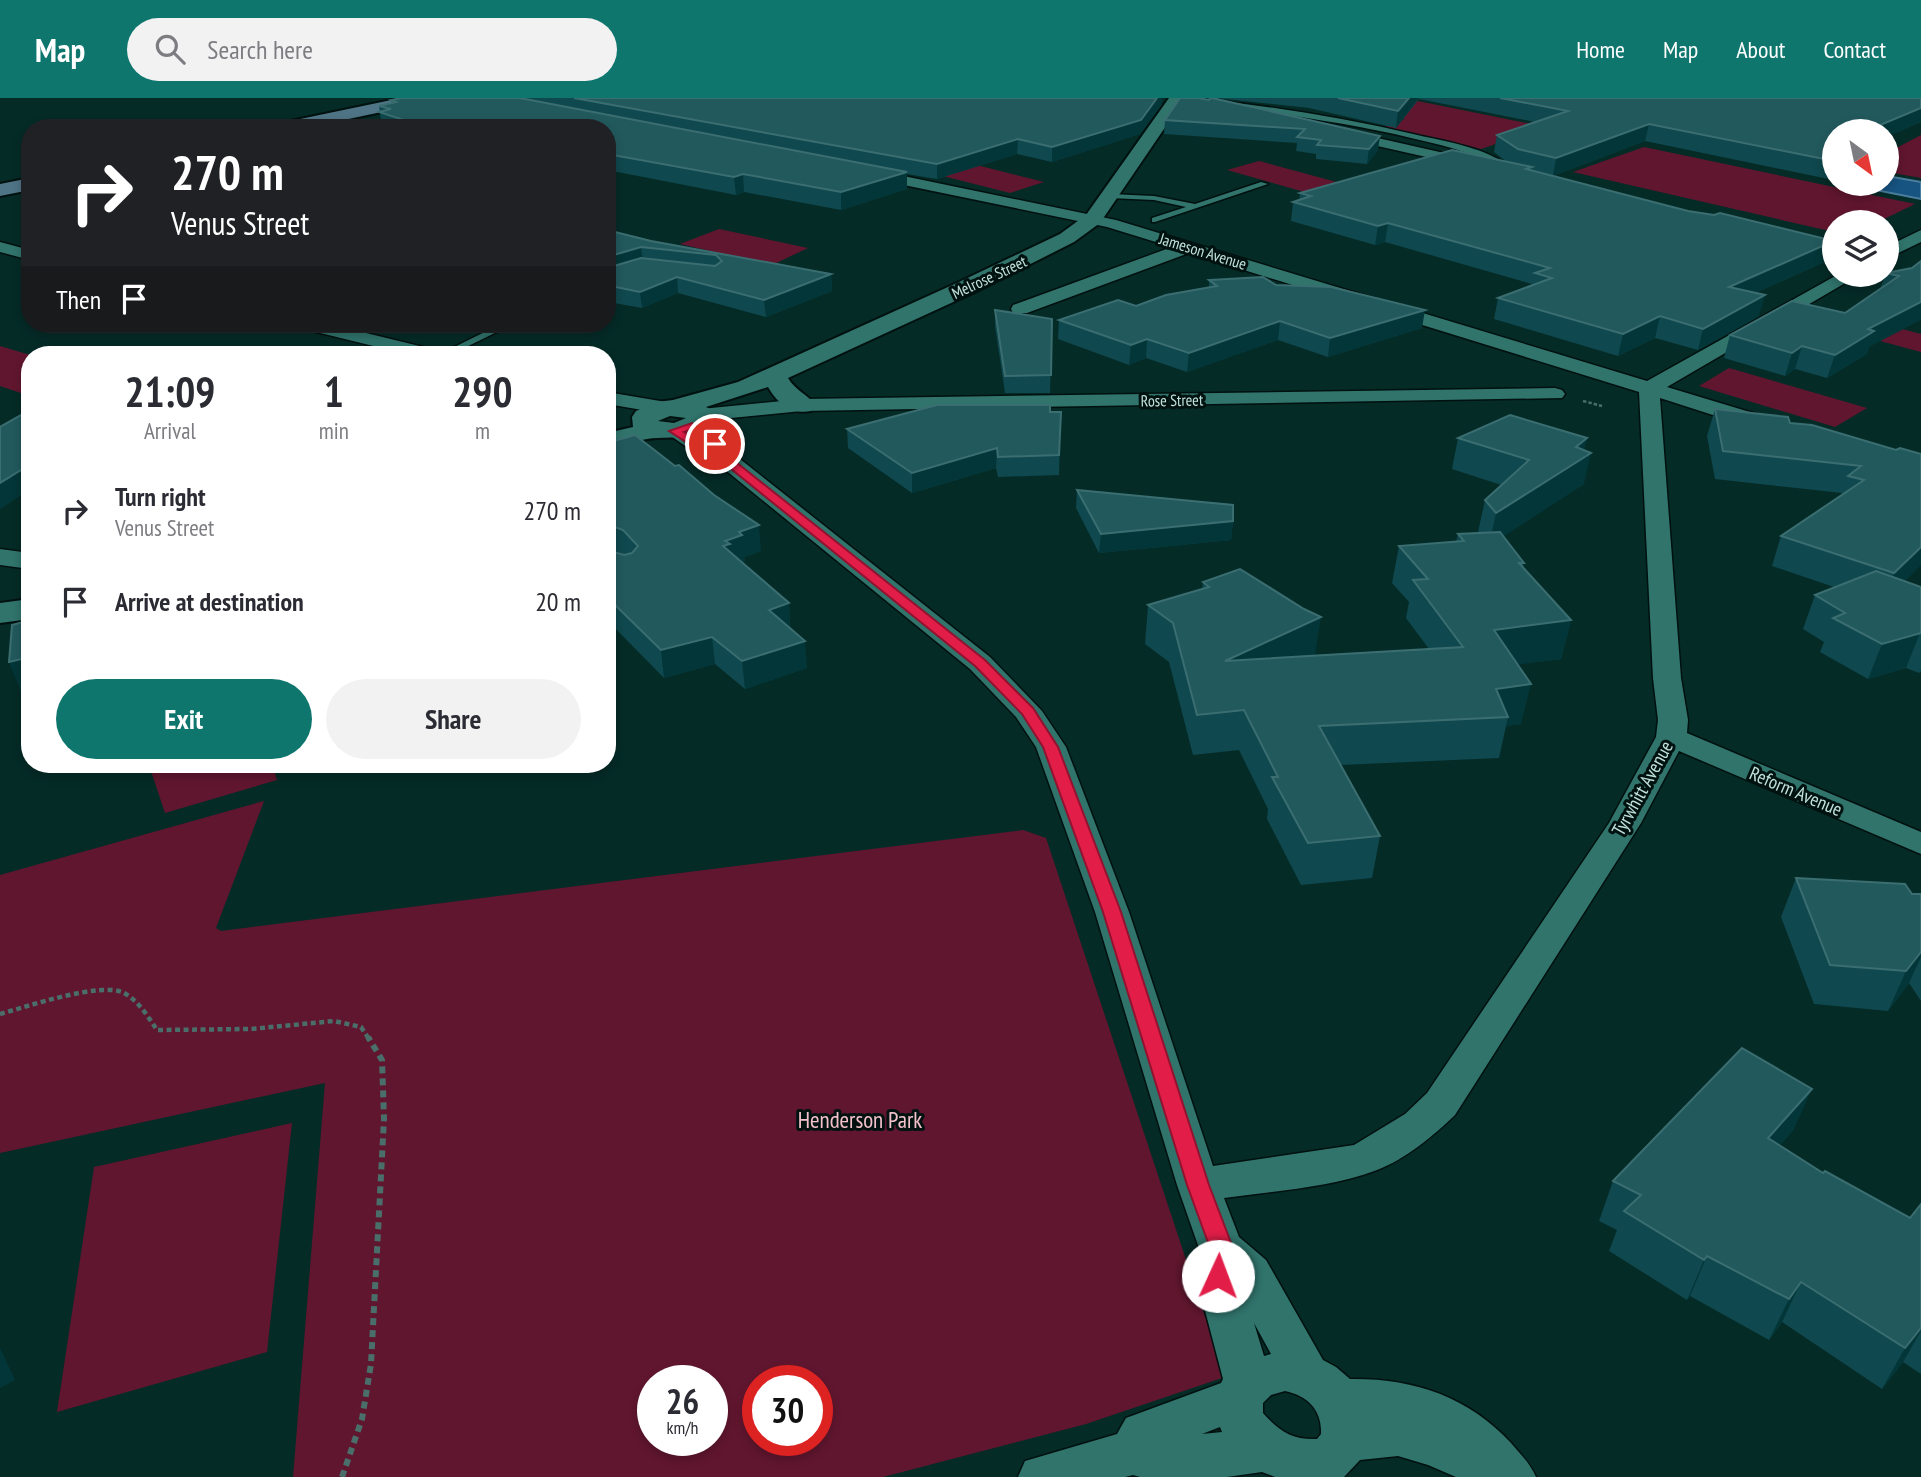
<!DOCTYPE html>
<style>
body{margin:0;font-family:"PT Sans Narrow",sans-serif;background:#f2f2f3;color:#2b2b33;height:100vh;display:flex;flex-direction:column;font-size:26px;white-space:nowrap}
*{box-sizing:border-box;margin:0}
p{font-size:23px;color:#7c7c81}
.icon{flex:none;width:38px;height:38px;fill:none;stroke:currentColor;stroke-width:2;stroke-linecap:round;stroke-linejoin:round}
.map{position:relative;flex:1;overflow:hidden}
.sheet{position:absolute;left:21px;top:248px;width:595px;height:427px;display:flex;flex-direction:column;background:#fff;border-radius:28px;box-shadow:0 4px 10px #0003}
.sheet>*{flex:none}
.top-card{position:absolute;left:21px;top:21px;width:595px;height:214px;border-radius:28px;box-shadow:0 4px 10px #0003;background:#202124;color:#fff;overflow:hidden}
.needle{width:46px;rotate:147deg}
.buttons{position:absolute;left:1822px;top:21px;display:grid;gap:14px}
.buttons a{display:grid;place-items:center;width:77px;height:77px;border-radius:50%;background:#fff;box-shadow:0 4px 10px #0003;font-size:35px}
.speed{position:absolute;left:637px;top:1267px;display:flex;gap:14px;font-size:35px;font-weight:700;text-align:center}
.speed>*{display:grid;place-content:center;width:91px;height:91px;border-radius:50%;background:#fff;box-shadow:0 4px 10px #0003;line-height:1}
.speed small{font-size:18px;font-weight:400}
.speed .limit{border:10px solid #d22;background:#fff;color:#111}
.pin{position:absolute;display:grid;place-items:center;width:60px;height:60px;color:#fff;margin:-30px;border:4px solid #fff;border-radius:50%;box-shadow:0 2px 7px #0007}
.me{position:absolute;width:77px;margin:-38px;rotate:2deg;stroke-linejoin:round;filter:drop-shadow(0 0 5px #0008)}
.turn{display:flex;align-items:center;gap:24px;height:147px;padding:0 35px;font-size:32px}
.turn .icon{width:91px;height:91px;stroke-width:2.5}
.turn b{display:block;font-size:49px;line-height:60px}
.then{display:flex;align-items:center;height:66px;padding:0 35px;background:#0003;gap:14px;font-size:26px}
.eta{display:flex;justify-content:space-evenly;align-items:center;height:119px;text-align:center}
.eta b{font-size:42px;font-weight:700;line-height:49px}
.cta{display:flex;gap:14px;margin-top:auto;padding:14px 35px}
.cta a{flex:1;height:80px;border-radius:42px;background:#0f766e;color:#fff;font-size:28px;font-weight:700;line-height:80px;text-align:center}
.cta a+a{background:#f2f2f3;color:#2b2b33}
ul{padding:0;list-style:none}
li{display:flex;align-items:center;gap:21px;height:91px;padding:0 35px}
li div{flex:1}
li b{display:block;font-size:26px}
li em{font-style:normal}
header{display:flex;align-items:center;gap:42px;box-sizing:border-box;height:98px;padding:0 35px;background:#0f766e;color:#fff}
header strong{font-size:33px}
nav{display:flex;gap:38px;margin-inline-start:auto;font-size:24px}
.search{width:490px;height:63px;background:#f2f2f3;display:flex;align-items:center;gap:18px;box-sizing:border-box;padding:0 24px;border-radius:38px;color:#7c7c81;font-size:26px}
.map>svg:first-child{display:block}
</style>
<header>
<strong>Map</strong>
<div class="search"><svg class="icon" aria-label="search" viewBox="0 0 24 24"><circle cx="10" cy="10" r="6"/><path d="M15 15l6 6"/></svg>Search here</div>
<nav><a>Home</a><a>Map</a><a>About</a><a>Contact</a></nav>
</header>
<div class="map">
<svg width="1921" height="1379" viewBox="0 0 1921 1379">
<rect width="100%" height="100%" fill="#052b27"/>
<g fill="#60162e" fill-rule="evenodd">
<polygon points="1310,0 1403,0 1546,29 1481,51 1385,29 1405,21"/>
<polygon points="1921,37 1921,80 1887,74 1887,55"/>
<polygon points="1644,49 1915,106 1878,124 1834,124 1834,134 1573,74"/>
<polygon points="1259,63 1340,85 1308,95 1227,72"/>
<polygon points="965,64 1044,84 1010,95 931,75"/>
<polygon points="719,131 808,150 772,167 680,146"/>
<polygon points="1838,214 1921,236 1921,254 1817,226"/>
<polygon points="0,248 30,257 30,294 24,296 0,288"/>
<polygon points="1729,270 1867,310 1835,329 1699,288"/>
<polygon points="149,667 272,667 277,682 165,715"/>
<path d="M264 703 216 830 221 833 1023 732 1046 740 1225 1279 1086 1326 883 1379H293L325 985 0 1055V777ZM653 1283H712V1342H653ZM758 1283H817V1342H758Z"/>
<polygon points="292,1025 267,1254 57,1314 94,1069"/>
</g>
<polygon fill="#175482" stroke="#4a7e9d" stroke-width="2" points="1887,78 1921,84 1921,101 1846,86 1886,86"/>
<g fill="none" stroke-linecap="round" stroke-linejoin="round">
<g stroke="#00110f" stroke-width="3">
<g id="service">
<path d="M1228 4C1290 11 1352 22 1413 36 1447 44 1487 49 1514 72L1507 74C1478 55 1445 48 1411 40 1350 25 1288 18 1226 7Z"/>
<polygon points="1261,84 1268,86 1155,124 1152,124 1152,120 1186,109 1154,102 1110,100 1106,98 1110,96 1154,98 1195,106"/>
<polygon points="501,226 513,226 450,257 438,257"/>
</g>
</g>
<g stroke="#00110f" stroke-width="3">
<g id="minor">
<polygon points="1338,31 1475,62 1482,66 1475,70 1333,38 1333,32"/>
<path d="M865 70 1116 122 1647 283 1837 177H1859L1667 289 1763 318 1766 323 1763 328H1747L1660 300 1681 580 1688 622 1687 635 1921 734V756L1679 653 1641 725 1455 1017C1433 1038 1406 1061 1377 1072 1329 1090 1274 1093 1224 1100L1239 1139 1266 1162 1323 1262 1336 1269 1350 1281C1412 1280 1468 1298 1511 1345 1521 1357 1529 1364 1536 1379H1456L1428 1367 1398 1358 1360 1362 1344 1379H1275L1262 1374 1227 1379H1140L1133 1377 1125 1379H1018L1025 1363 1117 1336 1126 1320 1221 1285 1223 1281 1196 1178 1199 1150 1177 1087 1095 814 1036 649 1016 619 970 571 707 357 695 355 664 333 667 328 675 326 709 344 721 346 990 559 1042 613 1066 649 1129 814 1213 1068 1354 1047 1405 1016 1427 995 1609 725 1656 639 1658 622 1653 580 1639 294 1189 155 1027 215H1013L1011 211 1013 207 1172 149 1107 129 860 78 857 75ZM1254 1225 1271 1256 1264 1258ZM1285 1293C1308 1298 1322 1312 1321 1336L1317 1341C1292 1342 1279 1333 1263 1315V1305L1271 1297ZM1220 1329 1222 1334 1202 1336Z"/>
<polygon points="1921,132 1921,144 1886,161 1886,149"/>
<polygon points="0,144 30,152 30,162 0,154"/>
<polygon points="297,226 329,226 440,253 443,257 410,257 300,230"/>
<polygon points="1555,290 1562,292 1565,296 1562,300 802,313 701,323 693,322 690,317 693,312 701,311 802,301"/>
<polygon points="607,294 666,304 674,305 677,310 674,315 666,316 607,306"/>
<polygon points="0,451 30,455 30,471 0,467"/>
</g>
</g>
<g stroke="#00110f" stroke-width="4">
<g id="tertiary">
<path d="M1169 0H1185L1100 125 1074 144 975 194 788 280C795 292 807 296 815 307L811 313C792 317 777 305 768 289L706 309 710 311 714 321C701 341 679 339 658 340 642 340 623 348 607 351V335L633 329 632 319 636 313 657 304 673 302 738 284 959 184 1060 136 1086 117ZM670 318 686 320 674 325 658 323Z"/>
<polygon points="30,501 30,521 0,525 0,505"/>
</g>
</g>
<g stroke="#00110f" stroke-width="4">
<g id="secondary">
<polygon points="401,0 432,0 424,5 306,30 273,30 281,25"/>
<polygon points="30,80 30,92 0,98 0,86"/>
</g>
</g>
<polyline stroke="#4a6e6a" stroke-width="2.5" stroke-dasharray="3.5 2" stroke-linecap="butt" points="1583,303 1602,308"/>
<path stroke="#4a6e6a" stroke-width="4.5" stroke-dasharray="5 3.5" stroke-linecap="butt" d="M0 916C26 909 101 883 124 895 139 903 148 919 157 932L251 931 334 923 361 929 369 941"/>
<polyline stroke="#4a6e6a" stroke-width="6" stroke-dasharray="7 5" stroke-linecap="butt" points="342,1379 362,1321 371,1266 384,1021 382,962 368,939"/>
<use href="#service" fill="#30746c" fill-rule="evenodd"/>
<use href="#minor" fill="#30746c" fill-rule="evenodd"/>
<use href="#tertiary" fill="#30746c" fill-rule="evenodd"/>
<use href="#secondary" fill="#4f7485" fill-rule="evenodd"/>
</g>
<g fill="#0f484e">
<polygon points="402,0 1162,0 1162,6 1140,36 1052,64 1017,56 937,81 907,76 907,91 841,112 744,94 736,97 607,72 607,30 382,29 379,8 392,5 391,2"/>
<polygon points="1198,0 1378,52 1367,66 1316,61 1316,56 1296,53 1297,45 1164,36 1165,22"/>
<polygon points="1216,0 1921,0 1921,24 1886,39 1886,33 1834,33 1834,81 1833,82 1645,43 1553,78 1829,162 1755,195 1759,218 1698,252 1655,240 1618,258 1494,221 1498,200 1532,186 1385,144 1375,147 1291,123 1293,104 1299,103 1300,95 1507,64 1494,54 1497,37 1535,24 1419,1 1396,30 1309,10"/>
<polygon points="607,132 651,143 831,176 832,193 766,219 678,195 642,210 614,205 607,207"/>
<polygon points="1912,170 1869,249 1867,256 1827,280 1795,271 1785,278 1724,260 1730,237 1845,215 1880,191 1886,175"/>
<polygon points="1209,182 1276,187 1422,230 1328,259 1278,242 1187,274 1146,260 1129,267 1058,241 1059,222 1136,208 1209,189"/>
<polygon points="995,212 1052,221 1050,295 1005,295 995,228"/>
<polygon points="1715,311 1790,325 1896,352 1905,483 1921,489 1921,573 1919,575 1906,570 1868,581 1820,554 1824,544 1803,531 1815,497 1834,489 1772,468 1781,438 1841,398 1842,395 1715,381 1707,338"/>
<polygon points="30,312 30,393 28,392 0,411 0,329"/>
<polygon points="1050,314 1061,314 1059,377 998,379 996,370 912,395 848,350 847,331"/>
<polygon points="1458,340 1584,352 1584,386 1503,438 1524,465 1523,470 1571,522 1561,561 1517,566 1521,626 1506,628 1499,660 1341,667 1380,738 1372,780 1301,787 1267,721 1268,711 1239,652 1193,657 1169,564 1145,546 1148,507 1202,491 1203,484 1315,557 1429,551 1406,520 1409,504 1392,485 1399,448 1456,444 1458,436 1479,435 1478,434 1485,402 1501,387 1452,371"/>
<polygon points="607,345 761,453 744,459 745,463 741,464 789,505 790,530 807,570 745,591 715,566 664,580 607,522 607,452 625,457 607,450"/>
<polygon points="1077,392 1233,423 1231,442 1099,455 1076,410"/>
<polygon points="1796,780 1921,796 1921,903 1909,885 1888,913 1814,906 1781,819"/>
<polygon points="1794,1031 1780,1047 1823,1075 1910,1120 1921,1106 1921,1276 1903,1264 1882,1291 1782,1224 1769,1242 1690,1198 1687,1202 1609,1153 1617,1132 1599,1123 1613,1083"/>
</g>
<g fill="#033638">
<polygon points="1157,0 1162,0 1162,6 1140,36 1052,64 1052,49"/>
<polygon points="1409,0 1419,0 1396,30 1398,13"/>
<polygon points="1921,10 1921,24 1886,39 1886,33 1866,33"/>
<polygon points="1649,26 1645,43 1553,78 1556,60"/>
<polygon points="1380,38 1378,52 1367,66 1369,51"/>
<polygon points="1018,41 1017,56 937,81 937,66"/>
<polygon points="907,74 907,91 841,112 841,94"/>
<polygon points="743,76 744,94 736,97 734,79"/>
<polygon points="1388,125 1385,144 1375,147 1378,128"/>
<polygon points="1834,143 1829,162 1723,209 1729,189"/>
<polygon points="641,149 643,165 607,176 607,159"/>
<polygon points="831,176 832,193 766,219 764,202"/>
<polygon points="677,179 678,195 642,210 640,194"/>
<polygon points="611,188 614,205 607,207 607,190"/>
<polygon points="1765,197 1759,218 1698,252 1703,231"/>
<polygon points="1921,204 1921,222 1869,249 1867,256 1827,280 1835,257 1868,231"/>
<polygon points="1425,212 1422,230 1328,259 1330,240"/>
<polygon points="1660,218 1655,240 1618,258 1623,236"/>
<polygon points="1280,223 1278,242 1187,274 1189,255"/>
<polygon points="1147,241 1146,260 1129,267 1131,247"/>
<polygon points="1802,248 1795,271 1785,278 1792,255"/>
<polygon points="1587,340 1582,361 1591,355 1584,386 1489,448 1496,415"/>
<polygon points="997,350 996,370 912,395 912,375"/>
<polygon points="21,372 28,392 0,411 0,385"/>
<polygon points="1233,423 1231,442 1099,455 1101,436"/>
<polygon points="759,427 761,453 744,459 745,463 732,468 723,448 725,443 739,434"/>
<polygon points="1921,449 1921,467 1883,506 1894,475"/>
<polygon points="789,505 790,532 769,512"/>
<polygon points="1321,519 1315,557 1225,563"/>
<polygon points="1571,522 1561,561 1485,571 1494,532"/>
<polygon points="1920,535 1906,570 1868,581 1882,546"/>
<polygon points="712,539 715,566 664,580 661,552"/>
<polygon points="805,543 807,570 745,591 742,563"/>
<polygon points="30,559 30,598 23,599 9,564"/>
<polygon points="1531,586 1521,626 1506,628 1508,619 1496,591"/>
<polygon points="1921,854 1921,859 1909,885 1888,913 1906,873"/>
<polygon points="1812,991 1794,1031 1751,1080 1768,1040"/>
<polygon points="1707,1158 1690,1198 1687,1202 1704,1162"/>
<polygon points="1801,1184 1782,1224 1769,1242 1789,1201"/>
<polygon points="1921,1230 1921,1233 1903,1264 1882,1291 1905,1250"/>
<polygon points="0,1250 15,1282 0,1290"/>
</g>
<g fill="#22595d" stroke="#3b6e71" stroke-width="2">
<polygon points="402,0 520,0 907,74 841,94 743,76 734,79 607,56 607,30 428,30 379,14 391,11 379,8 396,4 391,2"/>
<polygon points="574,0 1157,0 1141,22 1052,49 1018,41 937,66"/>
<polygon points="1180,0 1198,0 1209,2 1210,0 1212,0 1380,38 1369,51 1317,47 1321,42 1297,39 1305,31 1165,22"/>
<polygon points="1338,0 1409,0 1398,13"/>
<polygon points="1500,0 1921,0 1921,10 1866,33 1834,33 1834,63 1649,26 1556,60 1518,51 1497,37 1568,13"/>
<polygon points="1452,52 1532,69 1526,71 1688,113 1714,117 1720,115 1834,143 1729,189 1765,197 1703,231 1660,218 1623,236 1498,200 1552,180 1535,175 1550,170 1388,125 1378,128 1293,104 1311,98 1300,95"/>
<polygon points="607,132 651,143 831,176 764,202 677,179 640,194 611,188 607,190 607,170 641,160 715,168 722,163 716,157 641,149 607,159"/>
<polygon points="1921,163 1921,204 1868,231 1874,233 1835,257 1802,248 1792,255 1730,237 1792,203 1845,215 1899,178 1886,175 1912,170"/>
<polygon points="1263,179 1276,187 1331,189 1425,212 1330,240 1280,223 1189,255 1147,241 1131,247 1059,222 1118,202 1136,208 1166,197 1217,188 1209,182"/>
<polygon points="995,212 1052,221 1051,277 1005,278"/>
<polygon points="937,307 1050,307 1050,314 1061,314 1059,357 998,359 997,350 912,375 847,331"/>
<polygon points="1715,311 1788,319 1790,325 1812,327 1896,352 1900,350 1921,356 1921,449 1894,475 1781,438 1864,382 1848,378 1861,368 1723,353"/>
<polygon points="30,312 30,374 21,372 0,385 0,329"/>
<polygon points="1510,317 1587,340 1576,349 1591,355 1496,415 1485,402 1529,362 1458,340"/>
<polygon points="635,337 675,368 679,367 714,397 759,427 739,434 742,437 725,443 730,446 723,448 789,505 769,512 805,543 742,563 712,539 661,552 607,499 607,452 624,457 632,455 638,448 623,432 607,426 607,345"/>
<polygon points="1077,392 1233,407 1233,423 1101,436"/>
<polygon points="1500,434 1524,465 1519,465 1571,522 1494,532 1531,586 1496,591 1508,619 1319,628 1380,738 1308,745 1272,679 1278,679 1244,612 1197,617 1173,525 1148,507 1209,489 1203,484 1240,471 1304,511 1321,519 1225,563 1463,549 1413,482 1428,481 1399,448 1464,443 1458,436"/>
<polygon points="1876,473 1921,489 1921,535 1882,546 1833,520 1845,515 1815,497"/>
<polygon points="30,522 30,559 9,564 12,527"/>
<polygon points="1796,780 1905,786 1912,796 1921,796 1921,854 1906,873 1830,867"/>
<polygon points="1742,950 1812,991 1768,1040 1823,1075 1825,1073 1910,1120 1921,1106 1921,1230 1905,1250 1801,1184 1789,1201 1707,1158 1704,1162 1624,1113 1641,1097 1613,1083"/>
</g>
<path fill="#e11d48" stroke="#92132f" stroke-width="2" fill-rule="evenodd" d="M692 325 719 344 721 346 717 349 985 562 1033 610 1058 649 1121 814 1209 1087 1233 1150 1226 1184 1218 1187 1210 1184 1207 1178 1210 1150 1187 1087 1103 814 1043 649 1022 616 975 568 710 354 698 352 669 333ZM690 332 710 347 684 334Z"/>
<g text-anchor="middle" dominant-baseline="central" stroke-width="6" stroke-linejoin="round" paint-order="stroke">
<g font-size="16" fill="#c0e1dc" stroke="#001210">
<text transform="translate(1203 153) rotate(17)">Jameson Avenue</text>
<text transform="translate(989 179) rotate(-25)">Melrose Street</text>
<text transform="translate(1172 302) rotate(-1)">Rose Street</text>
</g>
<g font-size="19" fill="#c0e1dc" stroke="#001210">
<text transform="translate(1642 690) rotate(-61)">Tyrwhitt Avenue</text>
<text transform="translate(1796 693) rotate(23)">Reform Avenue</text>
</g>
<g font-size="23" fill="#f4c0ca" stroke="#001210">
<text x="860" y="1021">Henderson Park</text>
</g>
</g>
</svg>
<div class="buttons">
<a><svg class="needle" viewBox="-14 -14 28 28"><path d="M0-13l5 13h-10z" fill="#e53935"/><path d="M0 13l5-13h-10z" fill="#7c7c81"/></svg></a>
<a><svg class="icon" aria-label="layers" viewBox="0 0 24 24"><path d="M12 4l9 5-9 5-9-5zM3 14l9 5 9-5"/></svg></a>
</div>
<div class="speed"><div>26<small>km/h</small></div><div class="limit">30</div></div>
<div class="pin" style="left:715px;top:346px;background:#d93025"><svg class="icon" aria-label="arrive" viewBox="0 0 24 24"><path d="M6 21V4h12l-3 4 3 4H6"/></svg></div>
<svg class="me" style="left:1218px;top:1178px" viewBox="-20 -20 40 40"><circle r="19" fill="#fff"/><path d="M0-13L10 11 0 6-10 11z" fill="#e11d48"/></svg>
<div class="top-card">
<div class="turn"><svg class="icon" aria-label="right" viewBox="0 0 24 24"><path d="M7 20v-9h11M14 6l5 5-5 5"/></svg><div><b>270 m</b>Venus Street</div></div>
<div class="then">Then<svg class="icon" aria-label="arrive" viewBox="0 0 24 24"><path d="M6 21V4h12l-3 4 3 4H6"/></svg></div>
</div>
<section class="sheet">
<div class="eta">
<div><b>21:09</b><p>Arrival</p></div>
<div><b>1</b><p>min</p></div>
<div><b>290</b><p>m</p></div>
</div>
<ul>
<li><svg class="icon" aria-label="right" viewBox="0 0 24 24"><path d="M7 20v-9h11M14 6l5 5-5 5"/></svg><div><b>Turn right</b><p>Venus Street</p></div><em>270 m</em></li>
<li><svg class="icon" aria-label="arrive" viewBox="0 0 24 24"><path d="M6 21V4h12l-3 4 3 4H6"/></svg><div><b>Arrive at destination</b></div><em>20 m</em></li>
</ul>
<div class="cta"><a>Exit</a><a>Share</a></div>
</section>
</div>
